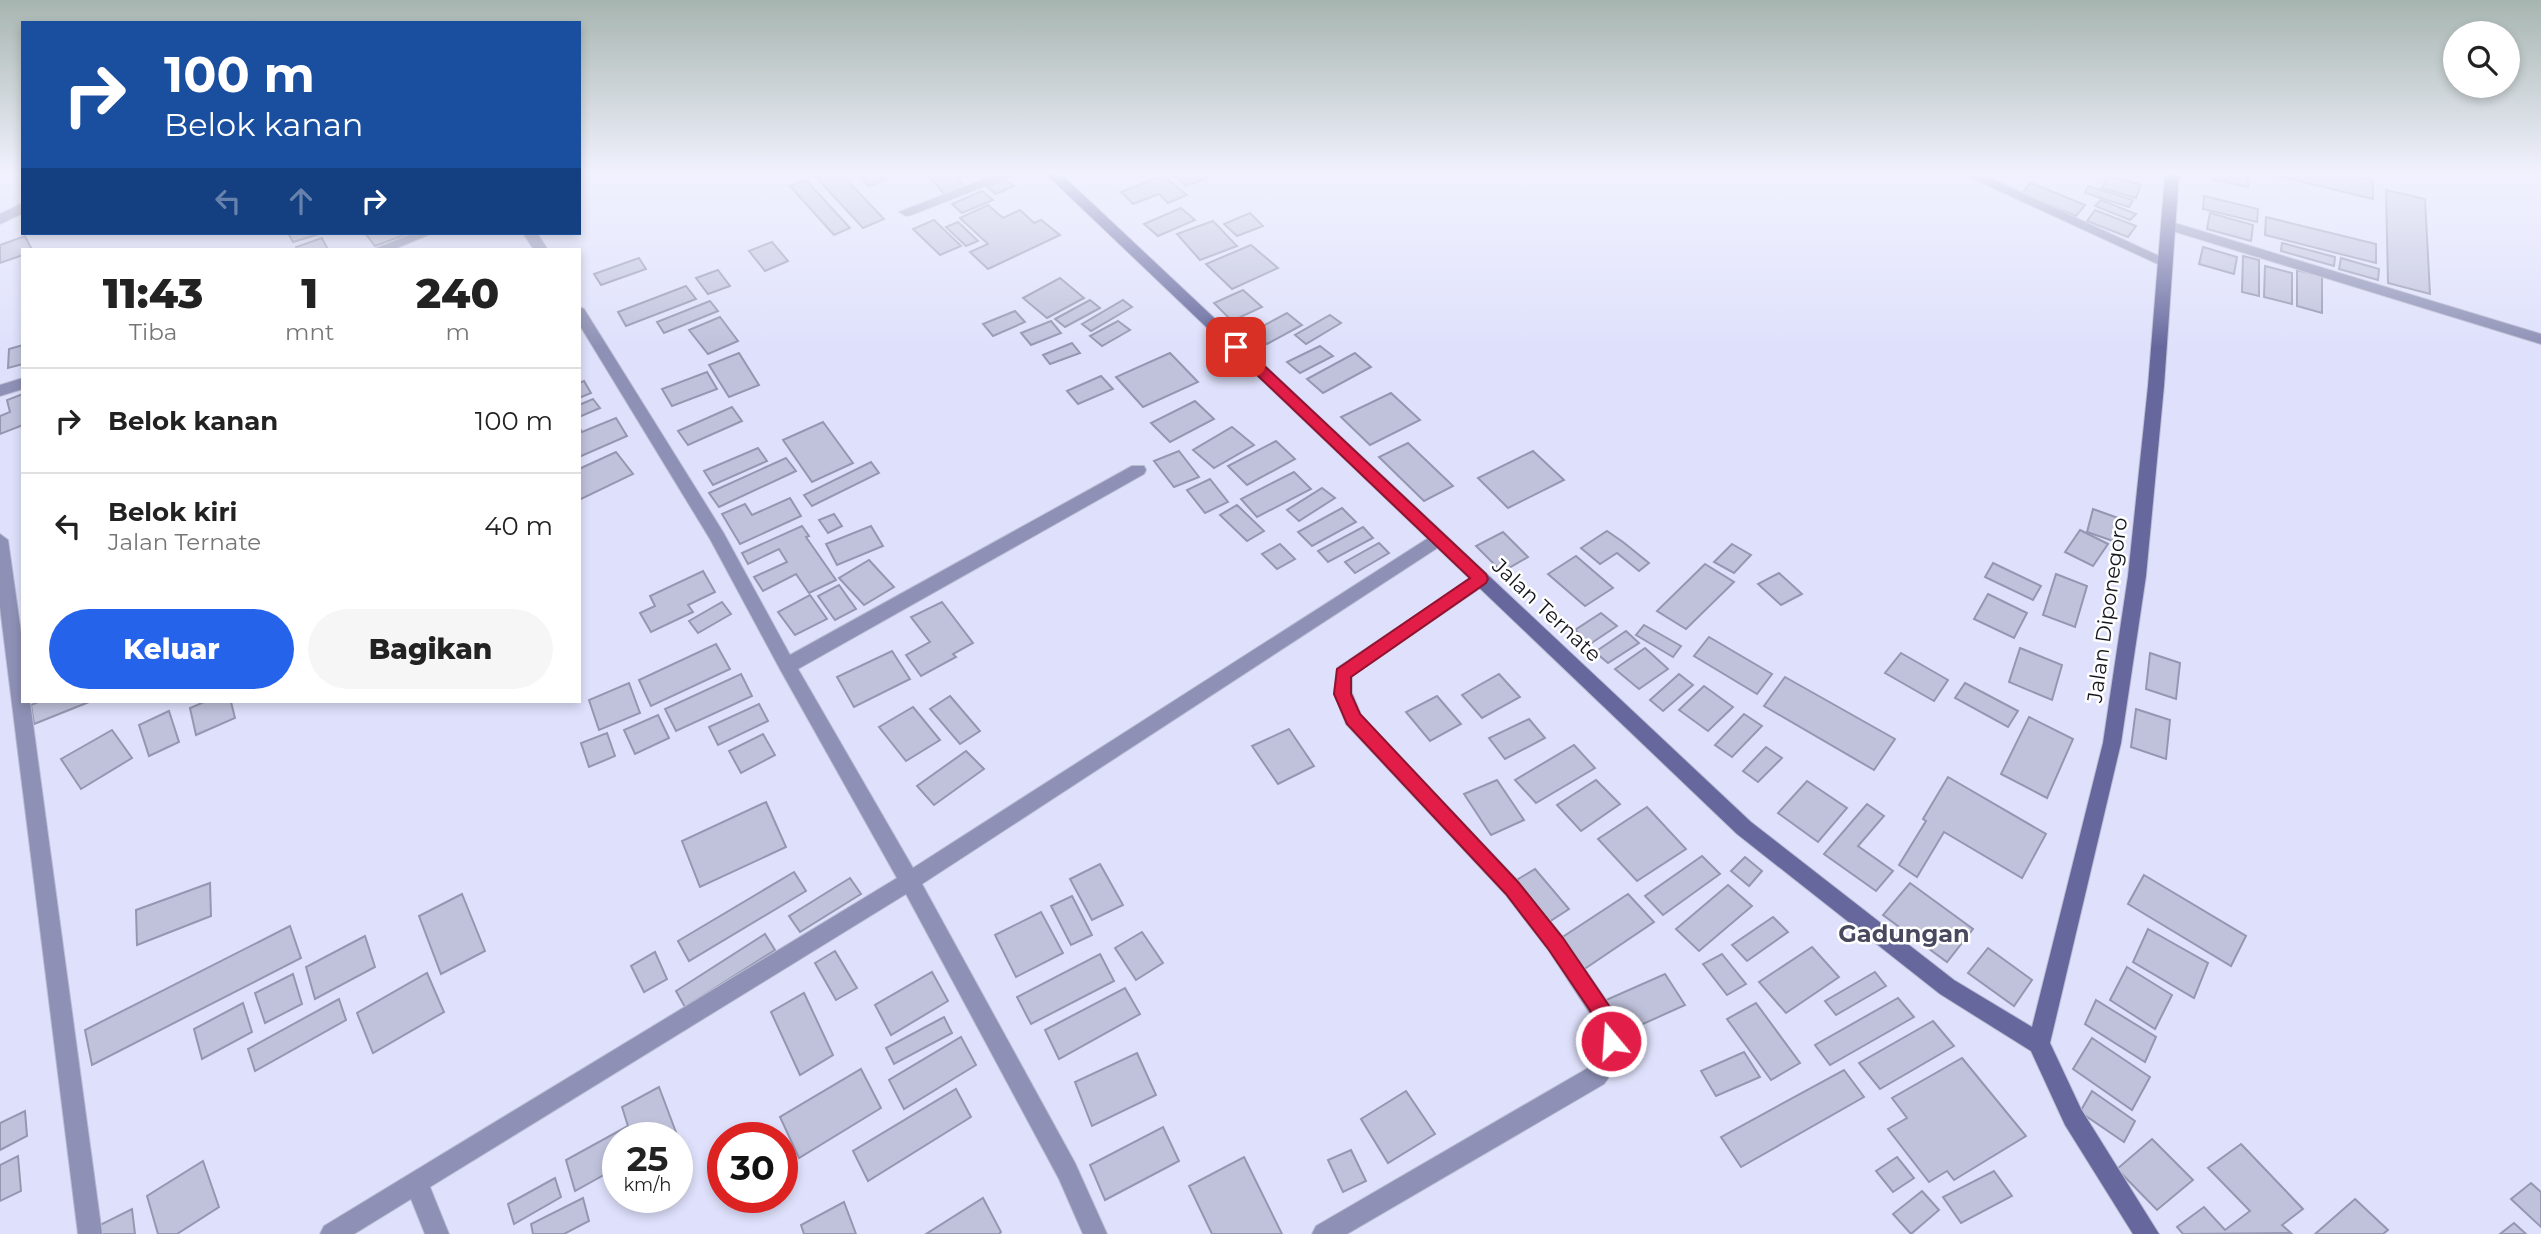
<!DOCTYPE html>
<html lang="id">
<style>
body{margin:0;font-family:Montserrat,sans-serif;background:#f6f6f6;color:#222;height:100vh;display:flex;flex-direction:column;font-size:26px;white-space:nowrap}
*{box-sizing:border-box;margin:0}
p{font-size:23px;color:#767676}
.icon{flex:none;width:38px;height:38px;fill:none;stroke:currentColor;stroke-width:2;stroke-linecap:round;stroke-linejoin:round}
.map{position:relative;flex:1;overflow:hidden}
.panel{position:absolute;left:21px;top:248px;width:560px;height:455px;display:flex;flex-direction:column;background:#fff;border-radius:0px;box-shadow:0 4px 10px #0003}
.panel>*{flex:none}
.banner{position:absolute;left:21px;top:21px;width:560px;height:214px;border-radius:0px;box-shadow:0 4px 10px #0003;background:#1a4fa0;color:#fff;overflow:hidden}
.controls{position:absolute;left:2443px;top:21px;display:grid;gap:14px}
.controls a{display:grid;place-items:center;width:77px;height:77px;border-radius:50%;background:#fff;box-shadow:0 4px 10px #0003;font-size:35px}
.speed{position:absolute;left:602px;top:1122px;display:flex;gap:14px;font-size:35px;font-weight:700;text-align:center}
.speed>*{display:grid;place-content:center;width:91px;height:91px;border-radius:50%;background:#fff;box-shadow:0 4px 10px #0003;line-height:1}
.speed small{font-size:18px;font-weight:400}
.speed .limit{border:10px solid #d22;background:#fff;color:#111}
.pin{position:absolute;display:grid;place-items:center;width:60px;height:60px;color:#fff;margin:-30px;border-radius:14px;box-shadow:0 4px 10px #0006}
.me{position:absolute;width:77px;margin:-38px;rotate:342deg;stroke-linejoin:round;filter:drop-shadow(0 0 5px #0008)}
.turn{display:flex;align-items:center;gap:24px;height:147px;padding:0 28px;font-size:32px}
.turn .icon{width:91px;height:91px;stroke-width:2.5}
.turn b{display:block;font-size:49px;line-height:60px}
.lanes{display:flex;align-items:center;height:66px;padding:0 28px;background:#0003;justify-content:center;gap:35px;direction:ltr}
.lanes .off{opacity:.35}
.eta{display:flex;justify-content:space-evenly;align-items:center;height:119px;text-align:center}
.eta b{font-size:42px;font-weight:800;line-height:49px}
.primary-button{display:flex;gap:14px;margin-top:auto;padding:14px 28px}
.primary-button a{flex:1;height:80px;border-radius:42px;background:#2563eb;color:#fff;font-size:28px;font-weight:800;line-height:80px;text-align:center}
.primary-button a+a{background:#f6f6f6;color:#222}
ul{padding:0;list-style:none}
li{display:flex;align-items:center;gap:21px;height:105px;padding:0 28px;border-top:2px solid #e0e0e0}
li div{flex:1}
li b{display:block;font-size:26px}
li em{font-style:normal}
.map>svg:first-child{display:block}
</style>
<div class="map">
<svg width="2541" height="1234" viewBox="0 0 2541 1234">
<rect width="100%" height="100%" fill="#dfe1fc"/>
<g fill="#c0c2dc" stroke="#9597b0" stroke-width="2">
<polygon points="813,174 841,174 884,219 863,228"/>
<polygon points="858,174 879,174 885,180 869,186"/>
<polygon points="927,174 971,174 958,179 966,188 946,196"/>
<polygon points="1172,174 1202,174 1207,178 1186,186"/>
<polygon points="2211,174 2247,174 2248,187 2211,179"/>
<polygon points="2270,174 2343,174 2373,181 2373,199"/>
<polygon points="2108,175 2141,185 2136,198 2102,188"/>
<polygon points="1163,176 1187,195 1168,203 1159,194 1133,204 1121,192"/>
<polygon points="1005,179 1014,186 996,194 987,187"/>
<polygon points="806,180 850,228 834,235 790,186"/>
<polygon points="2031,183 2085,205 2076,216 2021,194"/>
<polygon points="2088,186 2133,200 2129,207 2085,193"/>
<polygon points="2386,190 2425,199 2430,294 2388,283"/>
<polygon points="982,191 993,200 962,213 952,204"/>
<polygon points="2204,196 2258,209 2257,222 2203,209"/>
<polygon points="2101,200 2136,214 2130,220 2095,206"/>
<polygon points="988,205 1003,218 1020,210 1034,223 1041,220 1060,235 988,269 970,252 988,244 960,218"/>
<polygon points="1181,208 1195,220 1158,236 1144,224"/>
<polygon points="2095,210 2136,226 2128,237 2087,221"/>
<polygon points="1250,213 1263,226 1237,236 1224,224"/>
<polygon points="2210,213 2253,225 2251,241 2207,229"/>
<polygon points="2266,217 2376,244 2376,263 2265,235"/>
<polygon points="934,220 961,246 940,255 913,229"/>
<polygon points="1213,221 1237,246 1200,260 1177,234"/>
<polygon points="958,222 978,241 966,246 946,227"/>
<polygon points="288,233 318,233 319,234 293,242"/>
<polygon points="365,233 410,233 375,246"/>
<polygon points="25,236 32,250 23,250 23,255 0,263 0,245"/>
<polygon points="322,238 328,250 297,250 296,247"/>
<polygon points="772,242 788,261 765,271 749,251"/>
<polygon points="2282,243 2335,257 2334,266 2281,251"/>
<polygon points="1251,245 1278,268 1232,289 1206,264"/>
<polygon points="2203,247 2237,257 2234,274 2199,264"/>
<polygon points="2243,256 2259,260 2259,296 2242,292"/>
<polygon points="639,258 646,269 601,285 594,274"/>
<polygon points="2341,258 2379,269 2378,280 2339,269"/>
<polygon points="2265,266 2292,273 2292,304 2264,297"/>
<polygon points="718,270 730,286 708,294 696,278"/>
<polygon points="2297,270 2322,276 2322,313 2297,306"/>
<polygon points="1060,278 1084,298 1047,318 1023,298"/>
<polygon points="686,286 696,299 626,326 618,312"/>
<polygon points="1243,290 1262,307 1232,321 1214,303"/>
<polygon points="1090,300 1100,308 1065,327 1055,319"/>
<polygon points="1123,300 1132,307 1091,331 1082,324"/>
<polygon points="710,301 718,311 664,333 657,322"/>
<polygon points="1015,311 1025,322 993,336 983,324"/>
<polygon points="1287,313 1302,325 1267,344 1252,332"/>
<polygon points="1330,315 1341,323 1306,344 1295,335"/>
<polygon points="720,317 738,341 708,354 689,330"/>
<polygon points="1051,321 1061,333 1031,345 1021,333"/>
<polygon points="1118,321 1130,330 1102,346 1090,336"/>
<polygon points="1072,343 1080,353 1050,364 1043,355"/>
<polygon points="23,345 23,364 8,368 9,349"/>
<polygon points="1320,346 1333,356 1300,373 1287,362"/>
<polygon points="739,353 759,385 729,397 709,365"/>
<polygon points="1170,353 1198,382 1143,407 1116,377"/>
<polygon points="1355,353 1371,367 1323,393 1307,379"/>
<polygon points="707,372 717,389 672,406 662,389"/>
<polygon points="1101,376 1113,389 1078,404 1067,391"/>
<polygon points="584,381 591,393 579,398 579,383"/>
<polygon points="1391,393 1420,420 1370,445 1341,417"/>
<polygon points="23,394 23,425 0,434 0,416 10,412 7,400"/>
<polygon points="593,399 600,408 579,417 579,405"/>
<polygon points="1195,401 1214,419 1170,442 1151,423"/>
<polygon points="732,407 742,421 688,445 678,431"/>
<polygon points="616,418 627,436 579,457 579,427 582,432"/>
<polygon points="823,422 853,463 812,482 783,440"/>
<polygon points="1232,427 1254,445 1214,468 1193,450"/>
<polygon points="1276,441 1295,459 1247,485 1228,466"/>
<polygon points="1408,443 1453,486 1424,501 1379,457"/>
<polygon points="758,448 767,461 713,485 704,471"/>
<polygon points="1179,451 1199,477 1174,487 1154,461"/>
<polygon points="1533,451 1564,480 1508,508 1478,478"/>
<polygon points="616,452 633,474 579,500 579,469"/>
<polygon points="786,458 796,471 719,507 709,493"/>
<polygon points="871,462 879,473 812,506 804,495"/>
<polygon points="1294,472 1311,489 1257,517 1241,499"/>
<polygon points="1210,479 1228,502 1205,513 1187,490"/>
<polygon points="1322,488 1335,498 1299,521 1287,510"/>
<polygon points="790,498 801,516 740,544 722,514 745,504 752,515"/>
<polygon points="1237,505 1264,531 1247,541 1220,515"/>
<polygon points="1342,508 1356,522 1312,546 1298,532"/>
<polygon points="2093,509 2118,518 2113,541 2087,532"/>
<polygon points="834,514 842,526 828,533 819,520"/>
<polygon points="802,526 809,536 806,537 836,580 809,593 796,574 763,591 754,577 787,562 779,549 748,564 742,553"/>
<polygon points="871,526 883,546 837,565 826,544"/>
<polygon points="1363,527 1373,538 1328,562 1318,551"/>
<polygon points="2080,530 2108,544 2093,566 2065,552"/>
<polygon points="1607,531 1623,542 1649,563 1639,571 1617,553 1600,564 1581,548"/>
<polygon points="1503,532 1528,557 1502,572 1476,546"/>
<polygon points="1379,543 1389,553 1355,573 1345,562"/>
<polygon points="1280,544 1295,559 1277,569 1262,554"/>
<polygon points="1732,544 1751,555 1734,573 1714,562"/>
<polygon points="1576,556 1613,588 1585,606 1548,574"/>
<polygon points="869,560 894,587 864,605 839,578"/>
<polygon points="1993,563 2041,586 2033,600 1985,577"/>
<polygon points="1705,564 1734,582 1686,629 1657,611"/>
<polygon points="703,571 715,592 688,605 693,612 651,632 640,613 655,606 650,596"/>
<polygon points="1779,573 1802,594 1781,605 1758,584"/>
<polygon points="2056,574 2087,586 2075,627 2043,615"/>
<polygon points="839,585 856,609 835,620 818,596"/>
<polygon points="1988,594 2027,613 2014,638 1974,619"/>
<polygon points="810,595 827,619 795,635 778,612"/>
<polygon points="722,602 731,614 698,633 689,621"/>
<polygon points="942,602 973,643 953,654 956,657 921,676 906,655 930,642 911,617"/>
<polygon points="1601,613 1617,626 1590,644 1575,630"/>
<polygon points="1644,625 1681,646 1673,657 1636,635"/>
<polygon points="1626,631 1639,643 1608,663 1595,652"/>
<polygon points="1709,637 1772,674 1757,694 1694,656"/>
<polygon points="716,644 730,669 651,706 639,680"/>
<polygon points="1645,648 1668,669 1639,689 1615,669"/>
<polygon points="2020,648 2062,665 2052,700 2009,682"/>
<polygon points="892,651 910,679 854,707 837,677"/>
<polygon points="1901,653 1948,680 1934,701 1885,673"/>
<polygon points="2150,653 2180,663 2176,699 2146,689"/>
<polygon points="741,674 752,696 676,731 665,709"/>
<polygon points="1499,674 1520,697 1482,718 1462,695"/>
<polygon points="1679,674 1693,685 1663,711 1650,700"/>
<polygon points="1785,677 1895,739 1874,770 1764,706"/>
<polygon points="629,683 640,713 599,730 589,700"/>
<polygon points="1965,683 2018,711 2008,727 1955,698"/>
<polygon points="1704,686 1733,707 1708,731 1679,710"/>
<polygon points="950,696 980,731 960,744 930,709"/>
<polygon points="1437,696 1461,724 1430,741 1406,712"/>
<polygon points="38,702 89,702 34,724 31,705"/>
<polygon points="204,702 231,702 235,718 196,735 190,708"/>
<polygon points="759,704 768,721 718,745 709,727"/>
<polygon points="913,707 940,740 906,761 879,727"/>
<polygon points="2136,709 2170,720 2166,759 2131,747"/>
<polygon points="169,711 179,742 149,756 139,725"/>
<polygon points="1744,714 1762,726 1732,757 1715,745"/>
<polygon points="658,715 669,738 635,754 624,730"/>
<polygon points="2029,717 2073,739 2047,798 2001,774"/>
<polygon points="1529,719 1545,738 1505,759 1489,738"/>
<polygon points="1289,729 1314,766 1278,784 1252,746"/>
<polygon points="112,730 132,758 81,789 61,759"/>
<polygon points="607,733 615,756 589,767 581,743"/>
<polygon points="763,734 775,755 741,773 729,751"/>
<polygon points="1574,745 1595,768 1536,803 1515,780"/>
<polygon points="1766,747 1782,758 1758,782 1743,771"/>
<polygon points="966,751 984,769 934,805 917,786"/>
<polygon points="1948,777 2046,834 2022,878 1944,832 1917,877 1899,865 1926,821 1923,819"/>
<polygon points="1497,780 1524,820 1491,835 1464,794"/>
<polygon points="1596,780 1620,804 1581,831 1557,805"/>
<polygon points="1807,781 1847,808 1818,842 1778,813"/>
<polygon points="766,802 786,847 700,887 682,841"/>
<polygon points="1867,804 1884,816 1858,846 1893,871 1876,891 1824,854"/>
<polygon points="1647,807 1686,849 1637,881 1598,839"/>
<polygon points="1702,856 1720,874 1663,915 1645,896"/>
<polygon points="1745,857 1762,871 1749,886 1731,871"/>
<polygon points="1100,864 1123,905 1092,920 1070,879"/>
<polygon points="1535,869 1569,909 1549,922 1515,881"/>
<polygon points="794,872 806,891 689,961 678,941"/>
<polygon points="2144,875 2246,936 2231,966 2128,904"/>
<polygon points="850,878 861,894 800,932 789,916"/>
<polygon points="210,883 211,916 137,945 136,910"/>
<polygon points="1910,883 1973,929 1947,962 1883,915"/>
<polygon points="1728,885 1752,906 1699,951 1676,929"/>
<polygon points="462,894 485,951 441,974 419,916"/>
<polygon points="1628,894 1654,922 1580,972 1555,942"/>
<polygon points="1072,896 1092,935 1071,945 1051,906"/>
<polygon points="1041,912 1063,953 1016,977 995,935"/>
<polygon points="1773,917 1788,932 1747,961 1732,945"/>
<polygon points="290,926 301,958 92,1065 85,1030"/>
<polygon points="2148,929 2208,963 2194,998 2133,962"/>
<polygon points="1142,932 1163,963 1136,980 1115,948"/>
<polygon points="765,934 775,950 685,1007 676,991"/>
<polygon points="365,936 375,967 315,999 306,967"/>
<polygon points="1812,947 1839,977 1786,1013 1759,982"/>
<polygon points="1988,948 2032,980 2014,1006 1968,973"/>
<polygon points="835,951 857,988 836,1000 815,963"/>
<polygon points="655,952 667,979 644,992 631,966"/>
<polygon points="1100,954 1114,981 1031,1024 1017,997"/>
<polygon points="1722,954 1746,984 1727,995 1703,964"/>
<polygon points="2127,967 2172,995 2155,1029 2110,1000"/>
<polygon points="932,972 948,1001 891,1035 875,1005"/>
<polygon points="1875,972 1886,986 1836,1015 1825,1001"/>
<polygon points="427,973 444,1012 373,1053 357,1013"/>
<polygon points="293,974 302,1004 265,1023 255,993"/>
<polygon points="1665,974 1685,1005 1623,1033 1604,1001"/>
<polygon points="1125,988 1140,1014 1059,1059 1045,1030"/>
<polygon points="804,993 833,1055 800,1075 771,1012"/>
<polygon points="1898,998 1914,1017 1830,1065 1815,1045"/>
<polygon points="339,999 346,1020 255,1071 248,1049"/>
<polygon points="2096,1000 2156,1037 2145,1062 2085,1024"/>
<polygon points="243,1003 252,1032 202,1059 194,1029"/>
<polygon points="1756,1003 1800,1063 1771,1080 1727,1019"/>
<polygon points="944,1017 952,1033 894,1064 886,1048"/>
<polygon points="1933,1021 1954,1046 1880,1089 1859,1063"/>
<polygon points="961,1037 976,1065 904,1109 889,1080"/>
<polygon points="2092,1038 2150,1077 2132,1110 2073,1069"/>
<polygon points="1744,1052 1760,1077 1716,1096 1701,1071"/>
<polygon points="1137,1053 1156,1095 1092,1126 1075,1082"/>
<polygon points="1962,1058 2026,1136 1954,1180 1947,1171 1929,1182 1888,1129 1907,1118 1892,1098"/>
<polygon points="861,1069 881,1108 799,1158 780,1117"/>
<polygon points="1844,1070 1864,1097 1741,1167 1721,1137"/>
<polygon points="659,1087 677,1135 671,1138 618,1138 618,1167 575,1191 566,1160 628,1126 622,1107"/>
<polygon points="956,1089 971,1117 868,1181 853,1151"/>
<polygon points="1406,1091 1435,1134 1388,1163 1361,1119"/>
<polygon points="2092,1091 2135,1121 2124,1142 2080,1112"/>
<polygon points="25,1111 27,1136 0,1150 0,1123"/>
<polygon points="1163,1127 1179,1161 1105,1200 1090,1165"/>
<polygon points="2152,1139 2193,1180 2157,1210 2117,1169"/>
<polygon points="2241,1144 2303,1209 2282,1225 2291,1233 2183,1234 2177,1227 2204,1207 2225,1230 2250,1211 2208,1168"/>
<polygon points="1351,1150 1366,1181 1343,1192 1328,1160"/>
<polygon points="18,1156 21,1191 0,1201 0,1165"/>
<polygon points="1244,1157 1282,1234 1212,1234 1189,1186"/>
<polygon points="1897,1157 1914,1178 1893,1192 1876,1171"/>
<polygon points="203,1161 219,1207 177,1234 158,1234 147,1196"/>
<polygon points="1994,1171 2012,1196 1961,1223 1943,1197"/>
<polygon points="555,1178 561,1197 514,1224 508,1204"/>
<polygon points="2531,1183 2541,1192 2541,1227 2511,1199"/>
<polygon points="1922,1191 1939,1210 1911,1234 1893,1214"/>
<polygon points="583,1198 589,1221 564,1234 533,1234 531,1224"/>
<polygon points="983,1198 1001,1232 999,1234 926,1234"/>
<polygon points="2355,1199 2388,1230 2383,1234 2315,1234"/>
<polygon points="844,1202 856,1234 804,1234 801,1225"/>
<polygon points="132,1209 135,1234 97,1234 96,1227"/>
<polygon points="2514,1223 2526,1234 2500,1234"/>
</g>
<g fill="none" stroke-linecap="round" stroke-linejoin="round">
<g stroke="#bbbcd4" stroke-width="2">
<g id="street">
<polygon points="579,174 588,174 579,179"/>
<polygon points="997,174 1016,174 911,215 906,216 899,212"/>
<polygon points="1963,174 1981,174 2172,262 2170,265 2160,265"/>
<polygon points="23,203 23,213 0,224 0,214"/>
<polygon points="2168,221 2541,334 2541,344 2163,228 2163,222"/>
<polygon points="414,233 433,233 392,250 372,250"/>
<polygon points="523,233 537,233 548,250 534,250"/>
<polygon points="579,307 584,309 723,532 790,655 1132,466 1144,466 1146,470 1144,474 798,669 913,868 1433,535 1445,535 1447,539 1445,543 922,884 1075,1163 1107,1234 1083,1234 1059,1179 906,894 430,1187 449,1234 425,1234 411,1199 354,1234 320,1234 324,1226 897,878 781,671 710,539 579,324"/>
<polygon points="23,378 23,389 0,396 0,385"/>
<polygon points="0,534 8,540 23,647 23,702 30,702 102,1234 78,1234 0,607"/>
<path d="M1480 572 1486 574 1489 579 1486 584 1352 676V693L1361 715 1519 882 1563 937 1619 1019C1629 1044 1619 1064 1604 1084L1347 1234H1312L1316 1226 1588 1068 1600 1053V1029L1549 951 1505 894 1346 724 1334 693 1337 668Z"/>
</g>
</g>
<g stroke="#bbbcd4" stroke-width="2">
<polygon id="secondary" points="1046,174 1061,174 1751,822 1954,980 2032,1027 2103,743 2128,576 2148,386 2165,174 2179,174 2164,386 2146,576 2121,743 2050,1043 2081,1109 2159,1234 2133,1234 2065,1125 2031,1051 1940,994 1737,834"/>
</g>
<use href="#street" fill="#8e91b5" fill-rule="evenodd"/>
<use href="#secondary" fill="#66689d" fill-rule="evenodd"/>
</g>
<linearGradient id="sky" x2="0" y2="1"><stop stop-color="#a7b5b0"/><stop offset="0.5" stop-color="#f1f2fe"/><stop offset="1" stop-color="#f1f2fe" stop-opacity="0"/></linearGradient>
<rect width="2541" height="347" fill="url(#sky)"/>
<polygon fill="#e11d48" stroke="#92132f" stroke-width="2" points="1236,343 1241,344 1486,574 1488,579 1486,583 1351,677 1351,694 1360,714 1518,882 1563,938 1618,1019 1621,1026 1618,1048 1611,1051 1604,1048 1602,1028 1549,950 1506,894 1347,724 1334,694 1337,669 1470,578 1231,350 1231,344"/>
<g text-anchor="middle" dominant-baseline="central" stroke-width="5" stroke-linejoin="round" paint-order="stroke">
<g font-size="21" fill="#15151e" stroke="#fff">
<text transform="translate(1547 610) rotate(43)">Jalan Ternate</text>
<text transform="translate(2107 610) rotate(-82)">Jalan Diponegoro</text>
</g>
<g font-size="24" font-weight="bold" fill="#48495f" stroke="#fff">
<text x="1904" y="933">Gadungan</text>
</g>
</g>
</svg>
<div class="controls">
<a><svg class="icon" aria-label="search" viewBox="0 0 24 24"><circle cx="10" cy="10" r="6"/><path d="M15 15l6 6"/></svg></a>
</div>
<div class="speed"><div>25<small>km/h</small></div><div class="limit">30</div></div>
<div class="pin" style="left:1236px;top:347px;background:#d93025"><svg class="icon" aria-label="arrive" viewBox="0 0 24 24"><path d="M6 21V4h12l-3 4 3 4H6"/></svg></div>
<svg class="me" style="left:1611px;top:1041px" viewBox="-20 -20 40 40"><circle r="17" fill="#e11d48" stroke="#fff" stroke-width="3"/><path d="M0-11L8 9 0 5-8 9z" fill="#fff"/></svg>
<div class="banner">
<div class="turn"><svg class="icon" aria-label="right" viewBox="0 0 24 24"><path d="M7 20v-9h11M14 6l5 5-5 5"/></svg><div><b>100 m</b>Belok kanan</div></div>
<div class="lanes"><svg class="icon off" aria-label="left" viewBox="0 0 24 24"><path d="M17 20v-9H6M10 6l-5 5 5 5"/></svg><svg class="icon off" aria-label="ahead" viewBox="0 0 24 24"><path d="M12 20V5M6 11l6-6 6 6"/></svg><svg class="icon" aria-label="right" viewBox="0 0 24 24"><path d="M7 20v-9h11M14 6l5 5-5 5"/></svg></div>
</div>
<section class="panel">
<div class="eta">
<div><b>11:43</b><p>Tiba</p></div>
<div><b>1</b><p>mnt</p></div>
<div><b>240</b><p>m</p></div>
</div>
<ul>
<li><svg class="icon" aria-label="right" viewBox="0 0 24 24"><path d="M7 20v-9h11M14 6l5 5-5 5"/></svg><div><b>Belok kanan</b></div><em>100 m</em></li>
<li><svg class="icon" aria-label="left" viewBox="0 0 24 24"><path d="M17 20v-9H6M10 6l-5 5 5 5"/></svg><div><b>Belok kiri</b><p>Jalan Ternate</p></div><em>40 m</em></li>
</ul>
<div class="primary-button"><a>Keluar</a><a>Bagikan</a></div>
</section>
</div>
